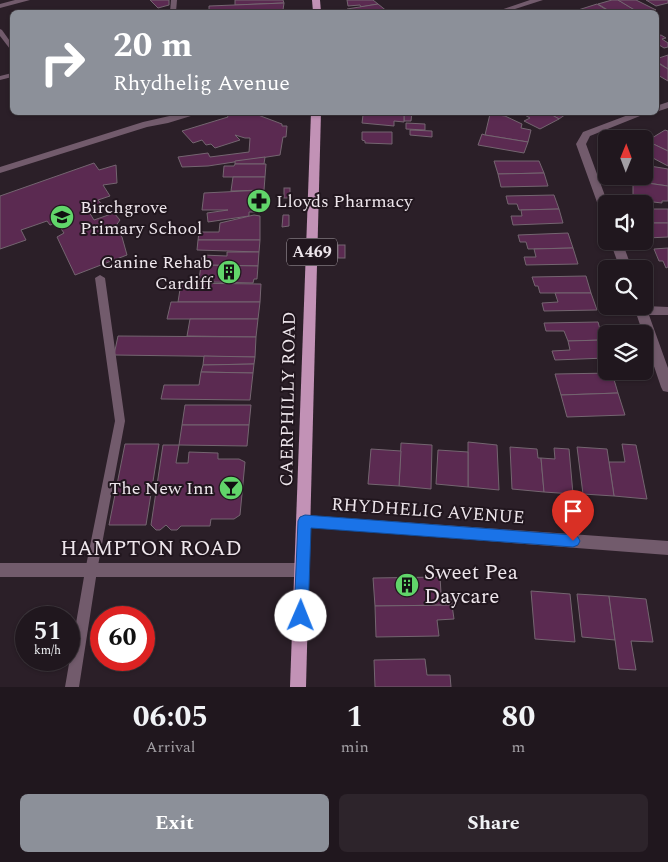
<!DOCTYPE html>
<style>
body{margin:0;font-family:Spectral,serif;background:#2d242b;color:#f1f3f6;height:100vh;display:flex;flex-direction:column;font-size:19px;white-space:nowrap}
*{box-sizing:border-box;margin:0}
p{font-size:16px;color:#a29fa4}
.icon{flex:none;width:28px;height:28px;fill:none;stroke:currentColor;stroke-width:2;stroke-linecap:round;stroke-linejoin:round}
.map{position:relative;height:687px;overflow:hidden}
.drawer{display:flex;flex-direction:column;background:#20171e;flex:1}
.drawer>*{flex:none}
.banner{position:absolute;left:10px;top:10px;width:649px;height:105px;border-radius:8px;box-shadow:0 1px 4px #0004,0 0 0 1px #3d363c;background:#8c9099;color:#fff;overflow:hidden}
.needle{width:32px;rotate:1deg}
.controls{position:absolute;left:598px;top:130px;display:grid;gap:10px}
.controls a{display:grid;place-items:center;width:55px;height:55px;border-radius:8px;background:#20171e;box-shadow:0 1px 4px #0004,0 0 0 1px #3d363c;font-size:25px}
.speed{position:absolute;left:15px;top:606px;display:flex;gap:10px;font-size:25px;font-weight:700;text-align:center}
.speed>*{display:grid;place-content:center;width:65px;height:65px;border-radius:50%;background:#20171e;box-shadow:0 1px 4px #0004,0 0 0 1px #3d363c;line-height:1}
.speed small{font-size:12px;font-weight:400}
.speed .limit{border:8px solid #d22;background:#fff;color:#111}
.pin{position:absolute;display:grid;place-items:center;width:42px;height:42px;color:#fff;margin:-51px -21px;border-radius:50% 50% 50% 0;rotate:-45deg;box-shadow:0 0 5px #0007}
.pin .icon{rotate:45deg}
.me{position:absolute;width:55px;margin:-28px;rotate:1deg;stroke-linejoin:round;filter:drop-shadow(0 0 4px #0008)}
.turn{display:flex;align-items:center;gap:18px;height:105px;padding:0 20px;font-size:22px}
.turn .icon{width:65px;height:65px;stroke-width:2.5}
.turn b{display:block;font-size:35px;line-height:42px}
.eta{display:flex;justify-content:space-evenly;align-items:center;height:85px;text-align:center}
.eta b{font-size:30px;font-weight:700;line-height:35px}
.primary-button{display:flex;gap:10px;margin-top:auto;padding:10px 20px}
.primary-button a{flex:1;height:58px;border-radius:8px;background:#8c9099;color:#fff;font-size:20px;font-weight:700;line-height:58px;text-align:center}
.primary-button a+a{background:#2d242b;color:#f1f3f6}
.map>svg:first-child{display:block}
</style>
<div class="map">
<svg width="668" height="687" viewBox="0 0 668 687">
<rect width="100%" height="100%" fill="#2b1f28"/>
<g fill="#5b2a51" stroke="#746570">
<polygon points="150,0 169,0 169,5 158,8"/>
<polygon points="235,0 283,0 284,3 235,5"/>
<polygon points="347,0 373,0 378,4 361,7 360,5 348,6"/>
<polygon points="612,0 618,0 638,12 611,12 598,4"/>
<polygon points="618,0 636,0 656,10 638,12"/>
<polygon points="646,0 668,0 668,3 656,6"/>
<polygon points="284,3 283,10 209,12 209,6"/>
<polygon points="378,4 388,12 348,12 347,9"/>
<polygon points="597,4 610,12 578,12 575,11"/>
<polygon points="283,10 283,12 244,12"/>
<polygon points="661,35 666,38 662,39 668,43 668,47 664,48 656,43 656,36"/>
<polygon points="668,55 668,69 656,61 656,59"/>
<polygon points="656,62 668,69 668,81 656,74"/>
<polygon points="234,112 250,112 282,124 282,126 287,126 286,137 283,137 280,155 208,166 182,167 178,157 208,153 210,157 249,152 250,138 245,138 235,135 240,140 215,148 211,144 206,145 202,140 193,143 182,131 228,117 227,115"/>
<polygon points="412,112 411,121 404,121 404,115 366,113"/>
<polygon points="547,112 569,112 559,119"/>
<polygon points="547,112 559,119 540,129 524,121 530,118 521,113"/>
<polygon points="366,113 404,115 404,122 394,121 394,126 362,123 363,115 366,115"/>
<polygon points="490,114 505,116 522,124 521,128 531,130 528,142 485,135"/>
<polygon points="406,123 425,124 425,130 406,129"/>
<polygon points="410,130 432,131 432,137 410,135"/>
<polygon points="665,130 668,131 668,151 647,141"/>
<polygon points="362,132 392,132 392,144 365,143 365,141 362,140"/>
<polygon points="482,134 485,135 528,142 524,153 478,145"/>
<polygon points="647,141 668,151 668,166 651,157 646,160 644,159 644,143"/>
<polygon points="265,157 264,164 235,164 235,161"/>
<polygon points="494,161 539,161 544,173 498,174"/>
<polygon points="94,163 99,170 116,165 117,183 103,185 110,196 98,200 104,207 89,212 94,220 114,213 120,220 115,227 122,237 127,255 75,275 57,237 64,233 57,223 50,225 47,221 21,230 26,240 0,249 0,196"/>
<polygon points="235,164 266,164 265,177 223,177 224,166 234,166"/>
<polygon points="644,165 668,169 668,186 633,181 632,176 644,176"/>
<polygon points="544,173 548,186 501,187 498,174"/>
<polygon points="233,177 265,177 264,190 231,191"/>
<polygon points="633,181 668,186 668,201 662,201 662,203 636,200 636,195 633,195"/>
<rect x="284" y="188" width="6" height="10"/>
<polygon points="264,190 262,212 249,212 249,216 208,222 207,213 228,210 202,210 204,193"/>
<polygon points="554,195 559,209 519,210 517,204 508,204 506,196"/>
<polygon points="559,209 563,223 513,225 511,216 522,216 521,210"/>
<rect x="644" y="209" width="24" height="14"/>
<polygon points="254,215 260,216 260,240 198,240 199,232 219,232 220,223"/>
<polygon points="283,215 289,215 289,226 282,227"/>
<polygon points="644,223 668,223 668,237 647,238 644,231"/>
<polygon points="568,233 573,248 528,249 526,242 520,242 518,235"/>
<polygon points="198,240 260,240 259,252 197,250"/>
<rect x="338" y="245" width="7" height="13"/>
<polygon points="573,248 578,264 526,265 524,257 536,257 534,249"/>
<polygon points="668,248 668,267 666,268 663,261 659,261 654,249"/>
<polygon points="227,252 259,252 258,266 201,265 202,255 227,256"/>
<polygon points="201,265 258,266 257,279 254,279 253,283 212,282 213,280 199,280"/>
<polygon points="586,276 591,293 540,293 538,286 535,286 532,277"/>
<polygon points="181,283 261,284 260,302 178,302"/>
<polygon points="555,293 591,293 597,310 544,311 542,303 558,302"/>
<polygon points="171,302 260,302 258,319 167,319"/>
<polygon points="190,319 258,319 256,337 187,336"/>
<polygon points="598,322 603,340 568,341 564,331 546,331 544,323"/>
<polygon points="118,336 256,337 255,357 114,355"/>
<polygon points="603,340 606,358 555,360 552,351 570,350 568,341"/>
<polygon points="204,356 255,357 254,364 203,365"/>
<polygon points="254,364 253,373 201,372 203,365"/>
<polygon points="201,372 253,373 250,400 161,399 164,385 199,385"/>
<polygon points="612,373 618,393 561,395 555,374"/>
<polygon points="618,393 625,415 567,417 561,395"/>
<polygon points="185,405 251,405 249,425 182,425"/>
<polygon points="182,425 249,425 247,446 179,445"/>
<polygon points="468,442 497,445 499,490 468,487"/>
<polygon points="401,443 432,445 431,489 399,486"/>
<polygon points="125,444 159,444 146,525 109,525"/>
<polygon points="622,444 636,445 647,499 614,496 609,462 625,462"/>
<polygon points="163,445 179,445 176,463 188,463 189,452 218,453 218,459 239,459 245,462 240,515 234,519 211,519 210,526 181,526 177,530 171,530 166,525 160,530 156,530 151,525"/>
<polygon points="510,447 537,449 538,458 541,458 544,492 512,489"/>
<polygon points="577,447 607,449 614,496 583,494"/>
<polygon points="554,448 569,449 573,494 544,492 541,458 555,459"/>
<polygon points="371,449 401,451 399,486 368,484"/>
<polygon points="438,450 468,452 468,487 436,484"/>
<polygon points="440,577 441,593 451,592 452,605 375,606 373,578"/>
<polygon points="531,591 570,594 575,642 535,639"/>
<polygon points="577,594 609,596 615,640 582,637"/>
<polygon points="609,596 646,599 653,642 631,641 636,670 619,669"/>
<polygon points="452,605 454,619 437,620 439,636 376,637 375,606"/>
<polygon points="425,659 427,675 450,675 451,687 375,687 374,660"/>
</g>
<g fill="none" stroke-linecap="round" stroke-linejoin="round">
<g fill="#725b6c" fill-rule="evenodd">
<polygon points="171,0 177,0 176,12 170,12"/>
<polygon points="0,29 2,30 12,44 12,50 10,49 0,36"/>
<polygon points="12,73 12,77 0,80 0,76"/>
<polygon points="100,275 105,278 125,421 97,571 79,687 65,687 85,571 115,421 95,278"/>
</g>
<g fill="#725b6c" fill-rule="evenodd">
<polygon points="15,0 30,0 0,8 0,4"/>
<polygon points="668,102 668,108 656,112 656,106"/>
<polygon points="636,112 650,112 590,136 586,144 608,204 606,217 602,216 576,144 583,132"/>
<polygon points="610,241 622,241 632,269 620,269"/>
<polygon points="644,303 646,306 668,307 668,315 649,315 668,368 668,392 663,391 661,387 635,310 634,306 644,306"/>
<polygon points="305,515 668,541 668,555 305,527 300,526 298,521 300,516"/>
<polygon points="0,563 302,563 307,565 310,570 307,575 302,577 0,577"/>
</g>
<g fill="#725b6c" fill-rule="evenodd">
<polygon points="530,0 543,0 506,12 495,12"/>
<polygon points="187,112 204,112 168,123 147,127 0,173 0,167 143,122"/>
</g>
<g fill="#c292b6" fill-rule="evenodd">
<polygon points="312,0 320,0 321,12 313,12"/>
<polygon points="311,112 321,112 306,687 290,687"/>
</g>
</g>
<polygon fill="#1a73e8" stroke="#114b97" points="305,515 573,535 578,537 580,541 578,545 573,547 311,528 308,616 306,620 301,622 296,620 294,616 298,521 300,517"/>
<defs>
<g id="pharmacy-disc" transform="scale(1.25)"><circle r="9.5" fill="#61d56a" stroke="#21161e"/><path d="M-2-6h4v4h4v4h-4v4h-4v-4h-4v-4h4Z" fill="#111"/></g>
<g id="school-disc" transform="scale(1.25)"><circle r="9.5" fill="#61d56a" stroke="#21161e"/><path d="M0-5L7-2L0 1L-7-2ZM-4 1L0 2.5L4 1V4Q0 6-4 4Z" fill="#111"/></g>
<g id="building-disc" transform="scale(1.25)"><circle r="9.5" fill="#61d56a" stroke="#21161e"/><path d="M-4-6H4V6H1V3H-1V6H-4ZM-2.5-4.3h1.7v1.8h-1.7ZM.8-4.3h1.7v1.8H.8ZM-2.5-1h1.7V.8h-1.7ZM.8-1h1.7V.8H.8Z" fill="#111"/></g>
<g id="bar-disc" transform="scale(1.25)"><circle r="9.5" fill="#61d56a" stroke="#21161e"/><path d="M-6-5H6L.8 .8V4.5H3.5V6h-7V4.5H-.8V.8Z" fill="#111"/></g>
</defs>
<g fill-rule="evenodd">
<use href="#pharmacy-disc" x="259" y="201"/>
<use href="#school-disc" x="62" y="217"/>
<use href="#building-disc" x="229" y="272"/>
<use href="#bar-disc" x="231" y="488"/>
<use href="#building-disc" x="407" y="585"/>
</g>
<g text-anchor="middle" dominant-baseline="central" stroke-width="4" stroke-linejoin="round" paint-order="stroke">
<rect fill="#21161e" stroke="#b0a8ae" stroke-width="1" x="287" y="238.5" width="50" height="27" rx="4"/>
<g font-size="16" font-weight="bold" fill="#eee6ec">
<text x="312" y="252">A469</text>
</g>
<g font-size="18" fill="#eee6ec" stroke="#21161e" text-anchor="start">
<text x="276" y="201">Lloyds Pharmacy</text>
<text x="80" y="207">Birchgrove<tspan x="80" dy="21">Primary School</tspan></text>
<text x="212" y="262" text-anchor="end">Canine Rehab<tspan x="212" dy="21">Cardiff</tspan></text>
<text x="214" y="488" text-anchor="end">The New Inn</text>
</g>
<g font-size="18" fill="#eee6ec" stroke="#21161e">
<text transform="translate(288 399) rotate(-89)">CAERPHILLY ROAD</text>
<text transform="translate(428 511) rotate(4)">RHYDHELIG AVENUE</text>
</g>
<g font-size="21" fill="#eee6ec" stroke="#21161e">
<text x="151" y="549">HAMPTON ROAD</text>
</g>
<g font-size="21" fill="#eee6ec" stroke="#21161e" text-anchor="start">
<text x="424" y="573">Sweet Pea<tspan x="424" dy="24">Daycare</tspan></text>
</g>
</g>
</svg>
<div class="controls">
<a><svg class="needle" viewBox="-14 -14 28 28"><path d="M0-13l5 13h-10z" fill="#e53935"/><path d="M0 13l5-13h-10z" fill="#a29fa4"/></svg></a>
<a><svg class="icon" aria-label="sound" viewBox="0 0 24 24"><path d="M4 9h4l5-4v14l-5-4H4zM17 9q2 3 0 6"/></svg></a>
<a><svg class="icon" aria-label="search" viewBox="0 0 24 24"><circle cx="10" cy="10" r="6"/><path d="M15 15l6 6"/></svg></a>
<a><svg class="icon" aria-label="layers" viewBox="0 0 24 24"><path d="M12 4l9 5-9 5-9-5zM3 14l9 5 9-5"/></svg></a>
</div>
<div class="speed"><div>51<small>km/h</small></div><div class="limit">60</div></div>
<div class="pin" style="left:573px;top:541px;background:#d93025"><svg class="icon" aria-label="arrive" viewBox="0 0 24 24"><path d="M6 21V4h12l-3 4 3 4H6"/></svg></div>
<svg class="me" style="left:301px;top:616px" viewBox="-20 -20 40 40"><circle r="19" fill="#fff"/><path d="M0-13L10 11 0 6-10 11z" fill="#1a73e8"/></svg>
<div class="banner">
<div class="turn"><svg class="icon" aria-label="right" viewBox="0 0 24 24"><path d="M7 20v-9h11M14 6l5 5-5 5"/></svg><div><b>20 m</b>Rhydhelig Avenue</div></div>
</div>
</div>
<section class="drawer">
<div class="eta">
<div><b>06:05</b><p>Arrival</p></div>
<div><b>1</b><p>min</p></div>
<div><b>80</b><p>m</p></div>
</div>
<div class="primary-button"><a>Exit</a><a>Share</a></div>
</section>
